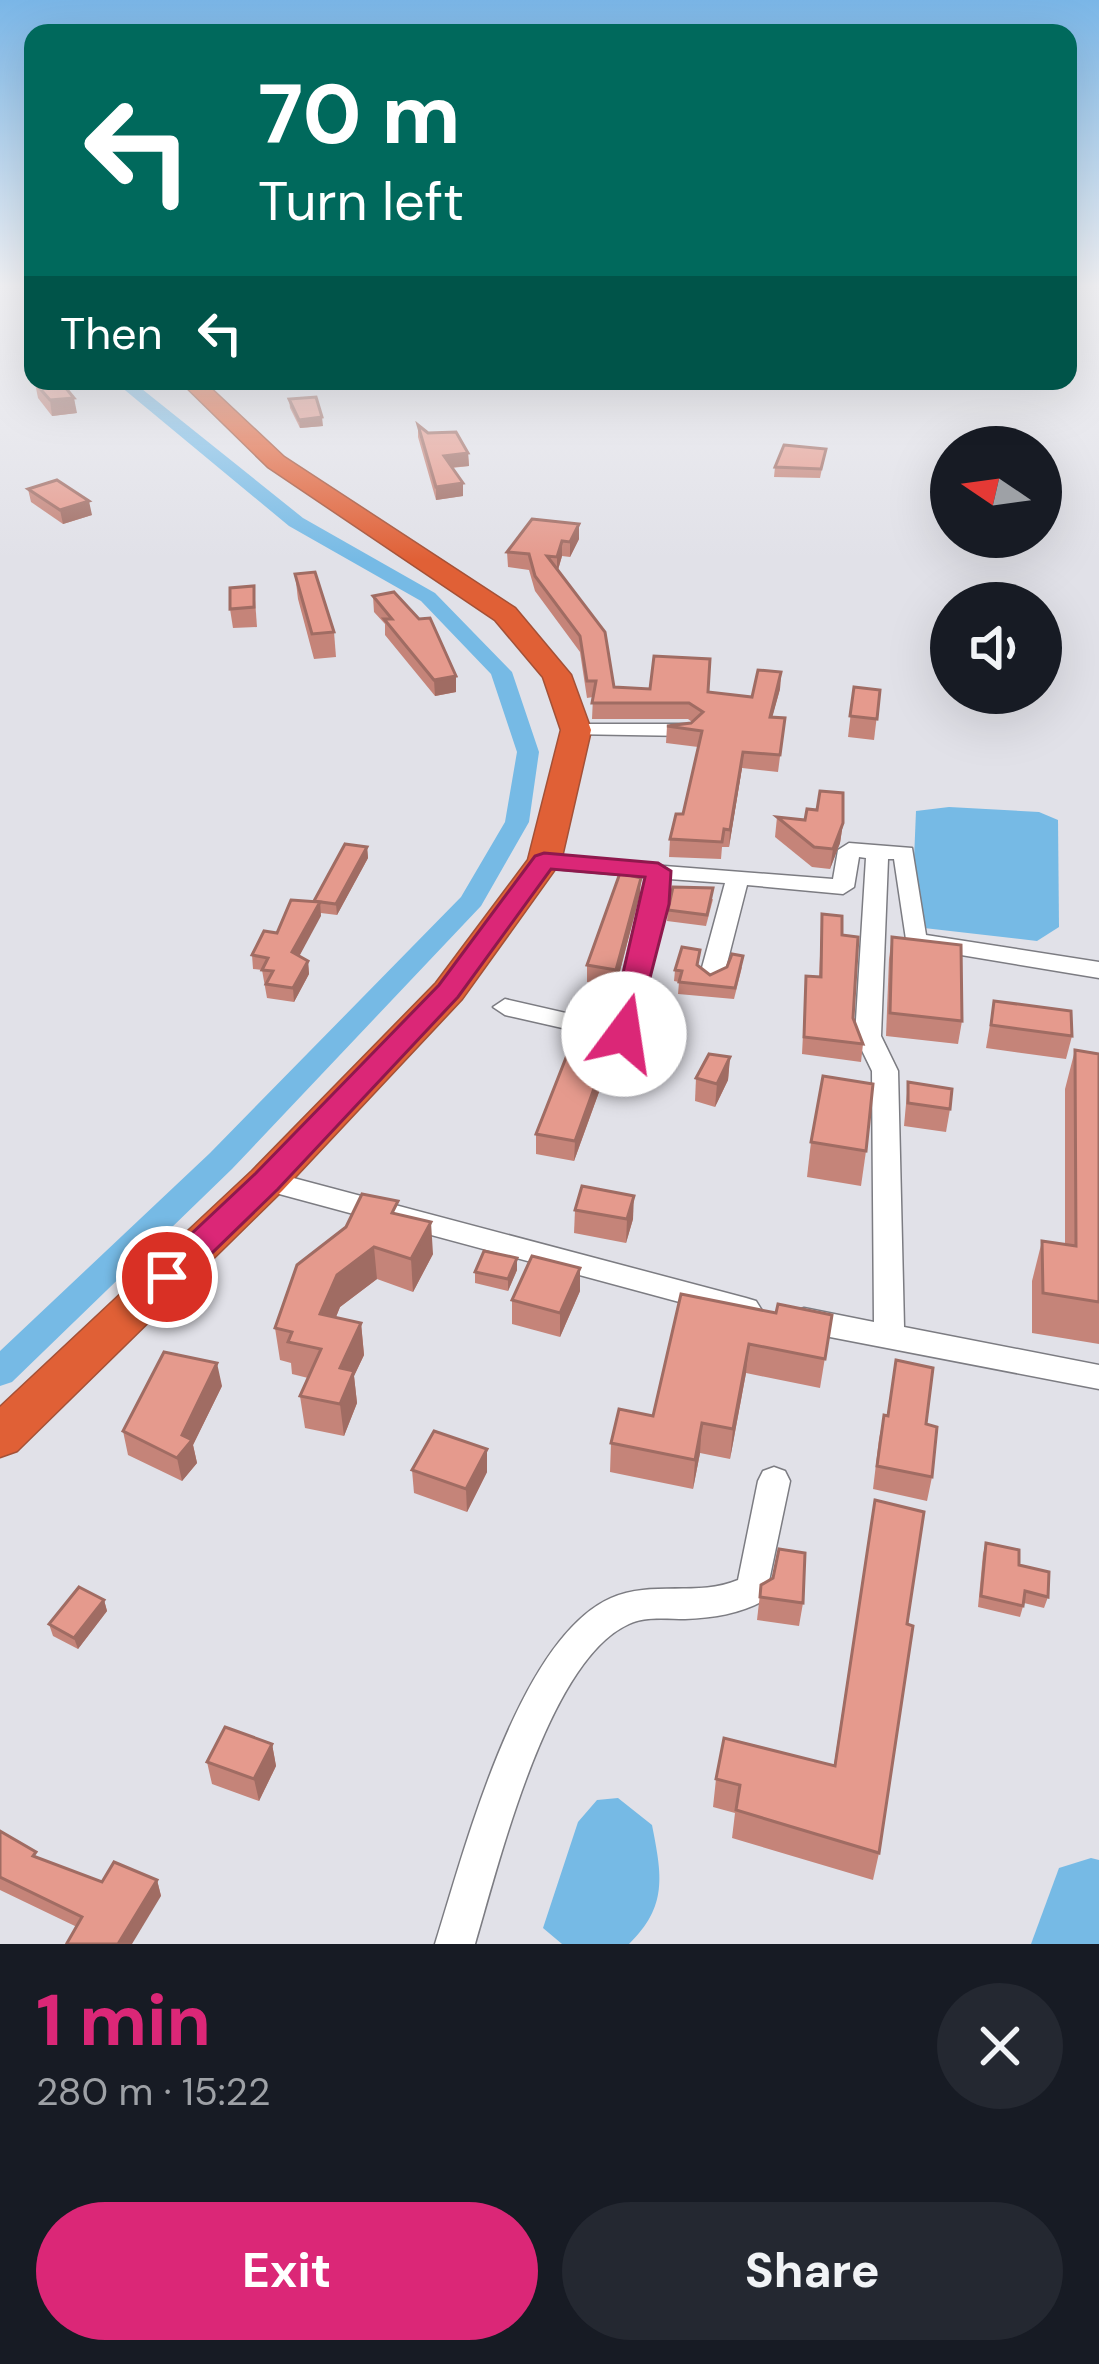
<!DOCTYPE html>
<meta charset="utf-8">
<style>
body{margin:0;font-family:"DM Sans",sans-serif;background:#242831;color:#f1f3f6;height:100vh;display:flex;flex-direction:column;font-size:45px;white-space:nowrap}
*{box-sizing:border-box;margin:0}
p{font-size:39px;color:#9ea1a6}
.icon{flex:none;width:66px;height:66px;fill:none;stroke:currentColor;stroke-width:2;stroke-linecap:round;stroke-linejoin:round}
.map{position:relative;height:1944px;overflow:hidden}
.panel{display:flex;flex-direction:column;background:#171b24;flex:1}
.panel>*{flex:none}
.banner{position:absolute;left:24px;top:24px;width:1053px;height:366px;border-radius:24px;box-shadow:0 12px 48px #0002;background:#00695c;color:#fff;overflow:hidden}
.needle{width:78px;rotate:283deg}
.fabs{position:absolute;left:930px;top:426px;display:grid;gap:24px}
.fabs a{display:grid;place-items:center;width:132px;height:132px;border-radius:50%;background:#171b24;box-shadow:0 12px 48px #0002;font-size:60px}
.pin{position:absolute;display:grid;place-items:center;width:102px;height:102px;color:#fff;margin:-51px;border:6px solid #fff;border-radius:50%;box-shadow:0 3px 12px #0007}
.me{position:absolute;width:132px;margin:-66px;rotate:14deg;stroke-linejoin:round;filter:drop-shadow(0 0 9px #0008)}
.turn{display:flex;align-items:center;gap:42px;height:252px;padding:0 36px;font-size:54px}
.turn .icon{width:156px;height:156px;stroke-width:2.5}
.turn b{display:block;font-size:84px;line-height:102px}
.then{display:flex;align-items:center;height:114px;padding:0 36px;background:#0003;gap:24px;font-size:45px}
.round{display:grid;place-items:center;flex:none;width:126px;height:126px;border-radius:63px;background:#242831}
.head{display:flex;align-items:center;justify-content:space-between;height:204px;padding:0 36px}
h1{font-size:72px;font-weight:700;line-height:90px;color:#db2777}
.action{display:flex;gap:24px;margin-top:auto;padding:24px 36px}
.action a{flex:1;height:138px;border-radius:72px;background:#db2777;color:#fff;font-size:48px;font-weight:700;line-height:138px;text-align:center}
.action a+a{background:#242831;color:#f1f3f6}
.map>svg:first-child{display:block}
</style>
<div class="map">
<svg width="1099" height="1944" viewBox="0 0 1099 1944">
<rect width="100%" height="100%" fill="#e1e1e8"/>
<g fill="#76bae5">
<polygon points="949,807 1039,812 1058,820 1059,927 1037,941 924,928 912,908 916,811"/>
<path d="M618 1798 652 1825C662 1876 668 1906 629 1944H562L543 1928 578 1822 597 1800Z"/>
<polygon points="1091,1858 1099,1860 1099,1944 1031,1944 1059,1868"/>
</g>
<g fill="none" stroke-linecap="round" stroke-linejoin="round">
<polygon fill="#76bae5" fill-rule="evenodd" points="114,381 132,381 303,518 435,593 512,672 539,752 529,822 481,906 232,1169 12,1382 0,1386 0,1351 210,1153 461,897 505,822 517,752 491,674 421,601 289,526"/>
<g stroke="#7c7c82" stroke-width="3">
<g id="minor">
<polygon points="576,724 688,724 698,730 688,736 569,734 566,730"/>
<polygon points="849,843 912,848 926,935 1099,962 1099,978 907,946 894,859 888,859 881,1036 898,1071 904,1327 1099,1365 1099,1389 804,1332 793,1328 789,1320 793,1312 804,1308 874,1322 872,1071 855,1036 866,858 859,857 854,887 843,894 747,885 724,975 712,983 700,975 725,883 669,879 667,904 633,1040 624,1042 505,1015 493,1007 505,999 614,1024 645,904 646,877 544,868 533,861 536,856 833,879 838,850"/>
<polygon points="267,1171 746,1298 756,1301 761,1309 756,1317 746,1320 257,1188 253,1181 257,1174"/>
<path d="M774 1467 785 1471 790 1481 765 1600C739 1614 714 1618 685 1619 668 1619 645 1616 629 1624 548 1660 499 1863 475 1944H435C464 1852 518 1639 611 1598 652 1580 698 1597 738 1580L758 1481 763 1471Z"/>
</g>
</g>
<g stroke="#a45137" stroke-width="3">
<polygon id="highway" points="180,381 203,381 284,457 515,608 571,675 591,730 561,861 462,999 282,1191 17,1451 0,1457 0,1407 252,1171 436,983 528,860 561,730 543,677 495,620 268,467"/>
</g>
<use href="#minor" fill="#fff" fill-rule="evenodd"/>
<use href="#highway" fill="#e06036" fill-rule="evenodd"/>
</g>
<g fill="#c58479">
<polygon points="35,383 77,413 52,416 38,398"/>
<polygon points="289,399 323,426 300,428 290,408"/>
<polygon points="418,425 428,433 468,453 469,466 452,468 463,496 436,500 418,437"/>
<polygon points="826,449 820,478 774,477 775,467"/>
<polygon points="28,489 92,515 63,524 31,502"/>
<polygon points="579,539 570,557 562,556 558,570 614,687 708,692 752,697 781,672 780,689 772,717 785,718 778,772 742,768 729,847 722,847 721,859 669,857 670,839 683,814 698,747 666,743 667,726 692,722 688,719 592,719 593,697 587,698 580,652 535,591 529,570 508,567 507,552"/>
<polygon points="295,574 334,632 336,657 314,659 298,599"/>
<polygon points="254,586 257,627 233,628 230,609"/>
<polygon points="373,596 419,619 456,692 435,696 385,635 385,624 374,612"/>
<polygon points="854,687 880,690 874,740 848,737"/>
<polygon points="777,817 843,823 840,843 830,869 812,867 775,837"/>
<polygon points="367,847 368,858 337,915 321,913 299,956 308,961 309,974 294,1002 267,998 262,970 253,969 252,955 314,902"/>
<polygon points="640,894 616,986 587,982 587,965"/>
<polygon points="713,899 706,926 667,921 668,910"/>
<polygon points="822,914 842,935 853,1018 863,1044 861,1062 802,1054 806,976 819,977"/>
<polygon points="892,937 962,1021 958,1044 886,1036 889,959"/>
<polygon points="698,966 710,975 742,967 734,999 678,994 679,982 674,981 675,970"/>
<polygon points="994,1001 1072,1036 1066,1059 986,1048"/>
<polygon points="616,1045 574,1161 536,1154 536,1134"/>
<polygon points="1075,1050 1099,1054 1099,1344 1032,1333 1032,1281 1042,1241 1065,1244 1065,1089"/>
<polygon points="730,1057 728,1080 715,1107 695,1101 696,1078"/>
<polygon points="908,1082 950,1109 946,1132 904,1126"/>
<polygon points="811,1142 866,1151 861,1186 807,1177"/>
<polygon points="575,1210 633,1219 626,1243 574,1233"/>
<polygon points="399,1214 433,1254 413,1292 377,1279 340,1307 336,1317 361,1323 364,1355 354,1376 357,1403 344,1436 305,1428 300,1396 308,1378 292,1374 291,1363 280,1360 275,1328"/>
<polygon points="517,1270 508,1291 475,1283 475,1272"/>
<polygon points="580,1291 560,1337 512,1324 512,1300"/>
<polygon points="776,1313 832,1315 820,1388 746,1373 730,1459 700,1453 693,1489 610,1472 611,1443 653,1416"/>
<polygon points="896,1360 926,1424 932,1477 927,1501 873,1489 879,1439 884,1415 887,1416"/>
<polygon points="222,1386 193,1445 197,1463 182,1481 128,1455 123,1431"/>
<polygon points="487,1449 487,1472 467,1512 414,1493 412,1470"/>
<polygon points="875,1500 907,1624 879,1853 873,1880 732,1838 735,1813 713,1807 716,1779 834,1765"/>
<polygon points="986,1543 1019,1565 1048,1597 1044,1608 1024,1603 1020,1617 978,1607 983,1554"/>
<polygon points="761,1585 803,1603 799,1626 757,1620"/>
<polygon points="104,1600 107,1611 78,1649 53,1636 49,1624"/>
<polygon points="272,1744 276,1766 259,1801 212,1784 207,1762"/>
<polygon points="0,1831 38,1858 102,1882 157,1880 161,1896 77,1927 0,1890"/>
</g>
<g fill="#a06c63">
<polygon points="74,398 77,413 52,416 50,400"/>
<polygon points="322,417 323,426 300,428 299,420"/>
<polygon points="468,453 469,466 444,468 444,456"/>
<polygon points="463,483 463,496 436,500 436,487"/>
<polygon points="89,501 92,515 63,524 60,510"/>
<polygon points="579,524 579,539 570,557 570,542"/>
<polygon points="562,541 562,556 557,573 557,557"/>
<polygon points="781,672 780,689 768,733 770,717"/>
<polygon points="456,676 456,692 435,696 434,680"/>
<polygon points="743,752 742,768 729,847 730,830"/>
<polygon points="843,823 840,843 830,869 833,849"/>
<polygon points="367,847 368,858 337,915 336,904"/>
<polygon points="641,878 640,894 616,986 616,970"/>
<polygon points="320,902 321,916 294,966 292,952"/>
<polygon points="308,961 309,974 294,1002 293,988"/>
<polygon points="617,1025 616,1045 574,1161 575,1141"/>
<polygon points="730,1057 728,1080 715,1107 717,1084"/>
<polygon points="634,1196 633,1219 626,1243 627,1219"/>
<polygon points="431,1222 433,1254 413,1292 411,1259"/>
<polygon points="374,1247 377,1279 340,1307 324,1346 320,1314 337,1275"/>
<polygon points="517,1258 517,1270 508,1291 508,1279"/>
<polygon points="580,1268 580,1291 560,1337 560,1313"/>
<polygon points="361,1323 364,1355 354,1376 357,1403 344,1436 340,1404 340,1368"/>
<polygon points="749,1344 746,1373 730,1459 733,1429"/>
<polygon points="217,1363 222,1386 193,1445 197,1463 182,1481 177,1458 182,1435"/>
<polygon points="702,1423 700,1453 693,1489 695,1460"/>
<polygon points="487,1449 487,1472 467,1512 466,1489"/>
<polygon points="104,1600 107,1611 78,1649 74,1638"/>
<polygon points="272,1744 276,1766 259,1801 254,1779"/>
<polygon points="157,1880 161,1896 132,1944 118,1944"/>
</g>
<g fill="#e59a8d" stroke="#a06c63" stroke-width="3">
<polygon points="37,381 60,381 74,398 50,400 35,383"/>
<polygon points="316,397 322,417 299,420 289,399"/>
<polygon points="418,425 428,433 456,432 468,453 444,456 463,483 436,487"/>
<polygon points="784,445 826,449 821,469 775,467"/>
<polygon points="57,480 89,501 60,510 28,489"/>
<polygon points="532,519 579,524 570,542 562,541 557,557 547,556 605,632 614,687 650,689 654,656 710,659 708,692 752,697 758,670 781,672 770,717 785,718 780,755 743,752 730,830 724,829 722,842 670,839 676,814 683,814 702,731 667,726 691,723 703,712 689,703 592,703 596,681 587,681 580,636 535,576 529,554 507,552"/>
<polygon points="315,572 334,632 312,634 295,574"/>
<polygon points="254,586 254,607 230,609 230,588"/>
<polygon points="394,592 419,619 430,618 456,676 434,680 384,619 392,619 373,596"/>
<polygon points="854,687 880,690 877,719 850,716"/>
<polygon points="820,791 843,793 843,823 833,849 814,847 777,817 805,820 807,809 817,810"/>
<polygon points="345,844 367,847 336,904 314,901"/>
<polygon points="620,873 641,878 616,970 587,965"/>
<polygon points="673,887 713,888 707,915 668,910"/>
<polygon points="291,900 320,902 292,952 308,961 293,988 266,984 273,971 262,970 268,958 252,955 264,931 277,933"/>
<polygon points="822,914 842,916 842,935 858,937 853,1018 863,1044 804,1037 806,976 821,977"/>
<polygon points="892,937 961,945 962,1021 890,1013"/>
<polygon points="682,947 700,950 697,965 710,975 727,967 732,954 743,956 735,988 679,982 682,971 675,970"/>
<polygon points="994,1001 1071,1011 1072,1036 991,1025"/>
<polygon points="582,1017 617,1025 575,1141 536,1134"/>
<polygon points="1075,1050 1099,1054 1099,1302 1043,1293 1042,1241 1076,1246"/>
<polygon points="709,1054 730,1057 717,1084 696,1078"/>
<polygon points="823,1076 873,1084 866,1151 811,1142"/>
<polygon points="908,1082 952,1089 950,1109 908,1103"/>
<polygon points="582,1186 634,1196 627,1219 575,1210"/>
<polygon points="362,1194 398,1201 392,1213 431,1222 411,1259 374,1247 337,1275 320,1314 361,1323 340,1368 354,1371 340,1404 300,1396 321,1349 288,1342 292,1332 275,1328 297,1265 346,1227"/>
<polygon points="484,1251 517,1258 508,1279 475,1272"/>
<polygon points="532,1256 580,1268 560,1313 512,1300"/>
<polygon points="681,1294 776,1313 778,1304 832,1315 825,1359 749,1344 733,1429 702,1423 695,1460 611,1443 619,1409 653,1416"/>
<polygon points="164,1352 217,1363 182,1435 192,1440 177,1458 123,1431"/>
<polygon points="896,1360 933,1368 926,1424 937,1427 932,1477 877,1466 884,1415 888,1416"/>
<polygon points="434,1431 487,1449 466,1489 412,1470"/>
<polygon points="875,1500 924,1512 907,1624 913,1626 879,1853 736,1810 740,1785 716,1779 724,1738 835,1766"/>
<polygon points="986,1543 1019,1550 1019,1565 1049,1572 1048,1597 1025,1591 1023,1606 981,1596"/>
<polygon points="779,1549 805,1553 803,1603 760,1597 761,1585 773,1578"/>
<polygon points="79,1587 104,1600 74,1638 49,1624"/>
<polygon points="225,1727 272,1744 254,1779 207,1762"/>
<polygon points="0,1831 36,1852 33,1856 102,1882 114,1862 157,1880 118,1944 69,1944 67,1943 82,1917 0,1877"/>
</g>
<linearGradient id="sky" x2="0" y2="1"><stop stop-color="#7ab6e7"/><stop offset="0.51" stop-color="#f2f2f5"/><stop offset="1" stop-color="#f2f2f5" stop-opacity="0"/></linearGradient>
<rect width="1099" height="560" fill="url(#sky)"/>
<polygon fill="#db2777" stroke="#8e194d" stroke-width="3" points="544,853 658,863 671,871 669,904 634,1040 624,1043 609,1034 645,877 551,869 458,997 278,1189 178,1286 155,1286 150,1277 155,1268 256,1173 439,985 535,856"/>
</svg>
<div class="fabs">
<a><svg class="needle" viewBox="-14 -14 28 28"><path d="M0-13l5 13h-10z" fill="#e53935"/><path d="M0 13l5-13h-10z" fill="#9ea1a6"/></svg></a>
<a><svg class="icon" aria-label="sound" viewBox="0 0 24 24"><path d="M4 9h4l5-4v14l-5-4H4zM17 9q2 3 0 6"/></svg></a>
</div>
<div class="pin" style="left:167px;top:1277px;background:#d93025"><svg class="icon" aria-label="arrive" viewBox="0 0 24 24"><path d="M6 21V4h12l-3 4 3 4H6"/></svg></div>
<svg class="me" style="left:624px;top:1034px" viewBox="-20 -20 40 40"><circle r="19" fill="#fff"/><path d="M0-13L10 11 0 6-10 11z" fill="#db2777"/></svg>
<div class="banner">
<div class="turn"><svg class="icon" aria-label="left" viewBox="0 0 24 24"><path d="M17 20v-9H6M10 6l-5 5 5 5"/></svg><div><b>70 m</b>Turn left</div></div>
<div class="then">Then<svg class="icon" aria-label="left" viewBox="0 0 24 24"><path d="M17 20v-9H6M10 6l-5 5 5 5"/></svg></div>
</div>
</div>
<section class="panel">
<div class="head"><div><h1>1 min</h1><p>280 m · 15:22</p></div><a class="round"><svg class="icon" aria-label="close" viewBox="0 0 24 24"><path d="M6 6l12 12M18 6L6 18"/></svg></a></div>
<div class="action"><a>Exit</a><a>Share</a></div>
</section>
